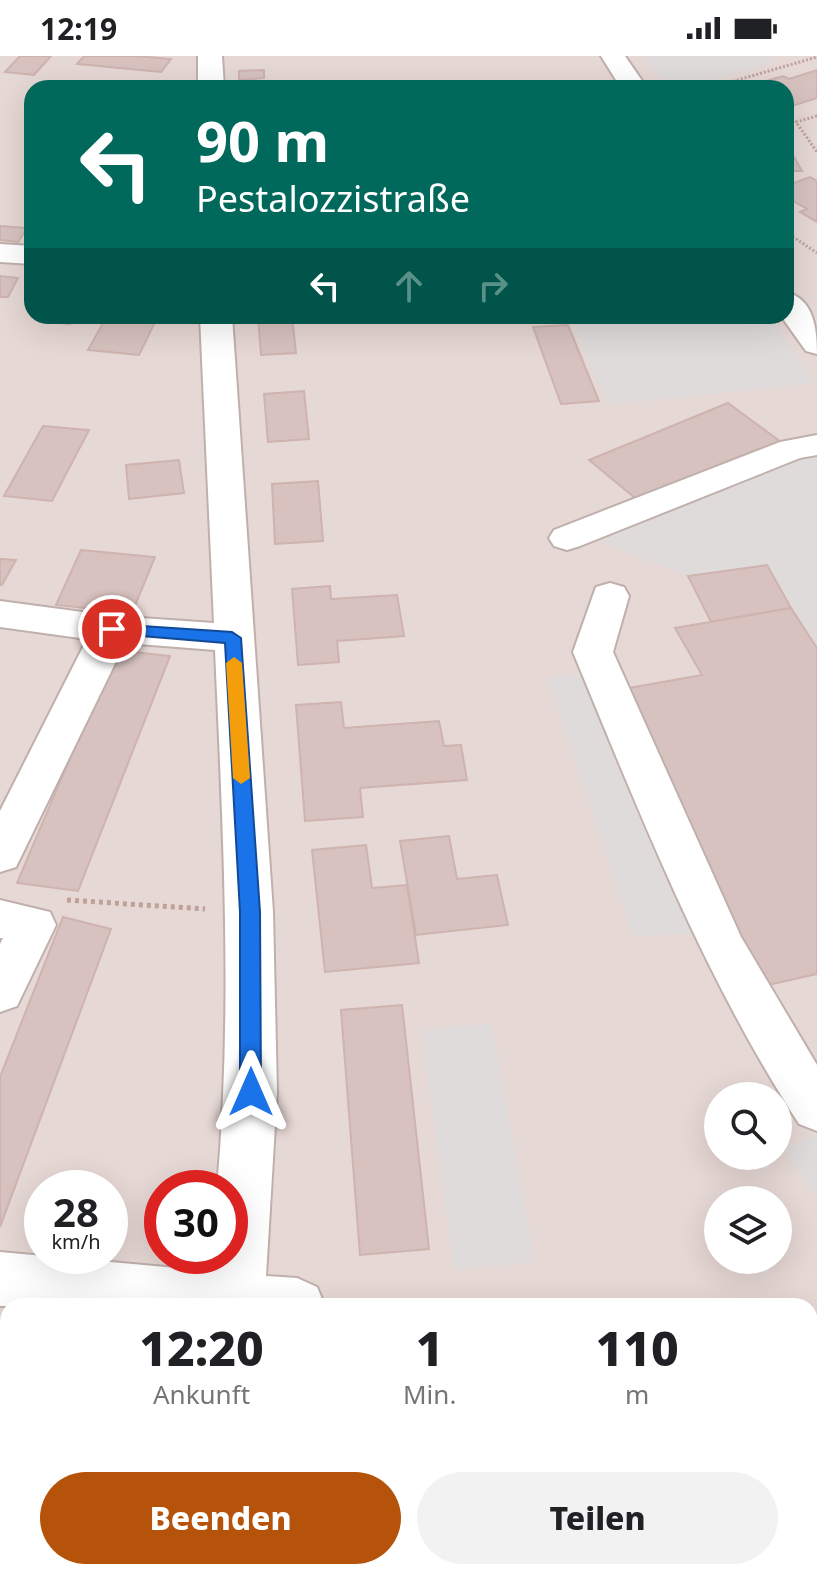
<!DOCTYPE html>
<html lang="de">
<meta charset="utf-8">
<style>
body{margin:0;font-family:"Noto Sans",sans-serif;background:#f2f2f2;color:#202124;height:100vh;display:flex;flex-direction:column;font-size:30px;white-space:nowrap}
*{box-sizing:border-box;margin:0}
p{font-size:26px;color:#757577}
.icon{flex:none;width:44px;height:44px;fill:none;stroke:currentColor;stroke-width:2;stroke-linecap:round;stroke-linejoin:round}
.map{position:relative;flex:1;overflow:hidden}
.drawer{position:absolute;left:0px;top:1242px;width:818px;height:282px;display:flex;flex-direction:column;background:#fff;border-radius:24px 24px 0 0;box-shadow:0 8px 32px #0002}
.drawer>*{flex:none}
.banner{position:absolute;left:24px;top:24px;width:770px;height:244px;border-radius:24px;box-shadow:0 8px 32px #0002;background:#00695c;color:#fff;overflow:hidden}
.fabs{position:absolute;left:704px;top:1026px;display:grid;gap:16px}
.fabs a{display:grid;place-items:center;width:88px;height:88px;border-radius:50%;background:#fff;box-shadow:0 8px 32px #0002;font-size:40px}
.speed{position:absolute;left:24px;top:1114px;display:flex;gap:16px;font-size:40px;font-weight:700;text-align:center}
.speed>*{display:grid;place-content:center;width:104px;height:104px;border-radius:50%;background:#fff;box-shadow:0 8px 32px #0002;line-height:1}
.speed small{font-size:20px;font-weight:400}
.speed .limit{border:12px solid #d22;background:#fff;color:#111}
.pin{position:absolute;display:grid;place-items:center;width:68px;height:68px;color:#fff;margin:-34px;border:4px solid #fff;border-radius:50%;box-shadow:0 2px 8px #0007}
.me{position:absolute;width:88px;margin:-44px;rotate:0deg;stroke-linejoin:round;filter:drop-shadow(0 0 6px #0008)}
.turn{display:flex;align-items:center;gap:28px;height:168px;padding:0 40px;font-size:36px}
.turn .icon{width:104px;height:104px;stroke-width:2.5}
.turn b{display:block;font-size:56px;line-height:68px}
.lanes{display:flex;align-items:center;height:76px;padding:0 40px;background:#0003;justify-content:center;gap:40px;direction:ltr}
.lanes .off{opacity:.35}
.eta{display:flex;justify-content:space-evenly;align-items:center;height:136px;text-align:center}
.eta b{font-size:48px;font-weight:800;line-height:56px}
.primary-button{display:flex;gap:16px;margin-top:auto;padding:16px 40px}
.primary-button a{flex:1;height:92px;border-radius:48px;background:#b45309;color:#fff;font-size:32px;font-weight:800;line-height:92px;text-align:center}
.primary-button a+a{background:#f2f2f2;color:#202124}
.status{display:flex;justify-content:space-between;align-items:center;height:56px;padding:0 40px;background:#fff;direction:ltr}
.status svg{height:22px;fill:currentColor}
.map>svg:first-child{display:block}
</style>
<div class="status"><b>12:19</b><svg viewBox="0 0 49 12"><path d="M0 12V9h3v3zM5 12V6h3v6zM10 12V3h3v9zM15 12V0h3v12zM26 1h20v11H26zM47 4h2v5h-2z"/></svg></div>
<div class="map">
<svg width="817" height="1523" viewBox="0 0 817 1523">
<rect width="100%" height="100%" fill="#f2e9e6"/>
<path fill="#e6d8d4" fill-rule="evenodd" d="M0 0H817V1523H0ZM32 32H786V260H32ZM718 1040H778V1100H718ZM42 1132H110V1200H42ZM162 1132H230V1200H162ZM718 1144H778V1204H718ZM8 1250H810V1516H8Z"/>
<polygon fill="#f4d5d1" points="810,1318 817,1319 817,1523 660,1523 660,1516 810,1516"/>
<g fill="#e0dbdb">
<polygon points="644,0 765,0 777,6 679,32 655,19"/>
<polygon points="568,260 771,260 815,327 608,349"/>
<polygon points="817,381 817,592 767,509 688,520 601,487 640,446 781,386"/>
<polygon points="608,615 730,875 633,881 547,621"/>
<polygon points="492,967 535,1206 454,1214 421,974"/>
<polygon points="817,1079 817,1142 783,1092"/>
</g>
<g fill="#d7c2bf" stroke="#ceb3af" stroke-width="2">
<polygon points="20,0 51,0 34,19 5,16"/>
<polygon points="84,0 136,0 171,3 161,16 77,8"/>
<polygon points="264,14 264,22 239,24 239,15"/>
<polygon points="817,14 817,42 786,52 786,32 759,32 772,28 766,25 783,20 789,23"/>
<polygon points="786,87 802,115 786,115"/>
<polygon points="810,121 817,125 817,166 800,156 807,153 786,141 786,130"/>
<polygon points="0,170 27,172 18,186 0,184"/>
<polygon points="0,220 18,222 8,241 0,241"/>
<polygon points="43,260 74,260 70,268 40,265"/>
<polygon points="107,260 158,260 139,299 88,294"/>
<polygon points="258,260 292,260 296,297 261,299"/>
<polygon points="568,269 599,345 561,348 533,271"/>
<polygon points="304,335 309,383 268,386 264,338"/>
<polygon points="728,347 781,386 640,446 589,404"/>
<polygon points="43,370 89,374 52,445 4,440"/>
<polygon points="179,404 184,437 129,443 126,409"/>
<polygon points="318,425 323,485 275,488 272,428"/>
<polygon points="81,494 155,501 132,557 56,549"/>
<polygon points="0,503 16,504 2,529 0,529"/>
<polygon points="767,509 791,552 711,566 688,520"/>
<polygon points="330,530 331,543 397,539 404,580 337,585 339,606 298,609 292,533"/>
<polygon points="791,552 817,592 817,918 763,930 618,634 702,619 675,572"/>
<polygon points="116,594 170,600 78,835 17,827"/>
<polygon points="341,646 344,672 439,665 444,690 461,689 467,724 360,732 363,761 305,765 296,649"/>
<polygon points="449,780 457,823 497,819 508,869 416,879 400,785"/>
<polygon points="366,789 372,832 407,829 419,907 325,916 312,794"/>
<polygon points="63,861 111,873 0,1171 0,1021"/>
<polygon points="402,949 429,1193 360,1199 341,954"/>
</g>
<g fill="none" stroke-linecap="round" stroke-linejoin="round">
<g stroke="#c0b0ac" stroke-width="4">
<g id="minor">
<polygon points="198,0 222,0 224,32 198,32"/>
<polygon points="601,0 625,0 647,32 621,32"/>
<polygon points="0,188 32,190 32,208 0,206"/>
<path d="M786 236C814 243 817 273 817 298L806 295 781 260H786Z"/>
<path d="M200 260H232L273 856 277 1036 266 1220 297 1222 317 1231 325 1250H0V1196L210 1215 211 1200H230V1132H217C233 952 223 774 215 594L125 587 16 811 0 816V755L87 583 0 571V545L112 560 214 567Z"/>
<polygon points="817,379 817,399 800,402 580,490 567,494 554,490 549,482 554,474 780,386"/>
<path d="M610 527 624 531 629 540 613 596 741 881 817 1009V1075L799 1068C703 920 640 758 573 596L596 531Z"/>
<polygon points="0,844 50,856 56,869 17,950 0,956 0,888 3,882 0,882"/>
<polygon points="810,1289 817,1290 817,1348 810,1347"/>
<polygon points="610,1516 674,1516 673,1523 609,1523"/>
</g>
</g>
<g stroke="#bfa19a" stroke-width="3" stroke-dasharray="2 2" stroke-linecap="butt">
<polyline points="710,32 817,1"/>
<polyline points="817,60 796,66 817,96"/>
<polyline points="786,176 817,197"/>
</g>
<polyline stroke="#bfa19a" stroke-width="5" stroke-dasharray="4 4" stroke-linecap="butt" points="67,844 205,853"/>
<use href="#minor" fill="#fff" fill-rule="evenodd"/>
</g>
<polygon fill="#1a73e8" stroke="#114b97" stroke-width="2" points="112,568 232,576 241,582 260,856 261,1036 258,1043 251,1045 243,1043 240,1036 240,856 225,587 106,577 106,569"/>
<polygon fill="#f59e0b" points="234,601 242,607 250,722 241,728 233,722 226,607"/>
</svg>
<div class="fabs">
<a><svg class="icon" aria-label="search" viewBox="0 0 24 24"><circle cx="10" cy="10" r="6"/><path d="M15 15l6 6"/></svg></a>
<a><svg class="icon" aria-label="layers" viewBox="0 0 24 24"><path d="M12 4l9 5-9 5-9-5zM3 14l9 5 9-5"/></svg></a>
</div>
<div class="speed"><div>28<small>km/h</small></div><div class="limit">30</div></div>
<div class="pin" style="left:112px;top:573px;background:#d93025"><svg class="icon" aria-label="arrive" viewBox="0 0 24 24"><path d="M6 21V4h12l-3 4 3 4H6"/></svg></div>
<svg class="me" style="left:251px;top:1036px" viewBox="-20 -20 40 40"><path d="M0-17L14 15 0 8-14 15z" fill="#1a73e8" stroke="#fff" stroke-width="4"/></svg>
<div class="banner">
<div class="turn"><svg class="icon" aria-label="left" viewBox="0 0 24 24"><path d="M17 20v-9H6M10 6l-5 5 5 5"/></svg><div><b>90 m</b>Pestalozzistraße</div></div>
<div class="lanes"><svg class="icon" aria-label="left" viewBox="0 0 24 24"><path d="M17 20v-9H6M10 6l-5 5 5 5"/></svg><svg class="icon off" aria-label="ahead" viewBox="0 0 24 24"><path d="M12 20V5M6 11l6-6 6 6"/></svg><svg class="icon off" aria-label="right" viewBox="0 0 24 24"><path d="M7 20v-9h11M14 6l5 5-5 5"/></svg></div>
</div>
<section class="drawer">
<div class="eta">
<div><b>12:20</b><p>Ankunft</p></div>
<div><b>1</b><p>Min.</p></div>
<div><b>110</b><p>m</p></div>
</div>
<div class="primary-button"><a>Beenden</a><a>Teilen</a></div>
</section>
</div>
